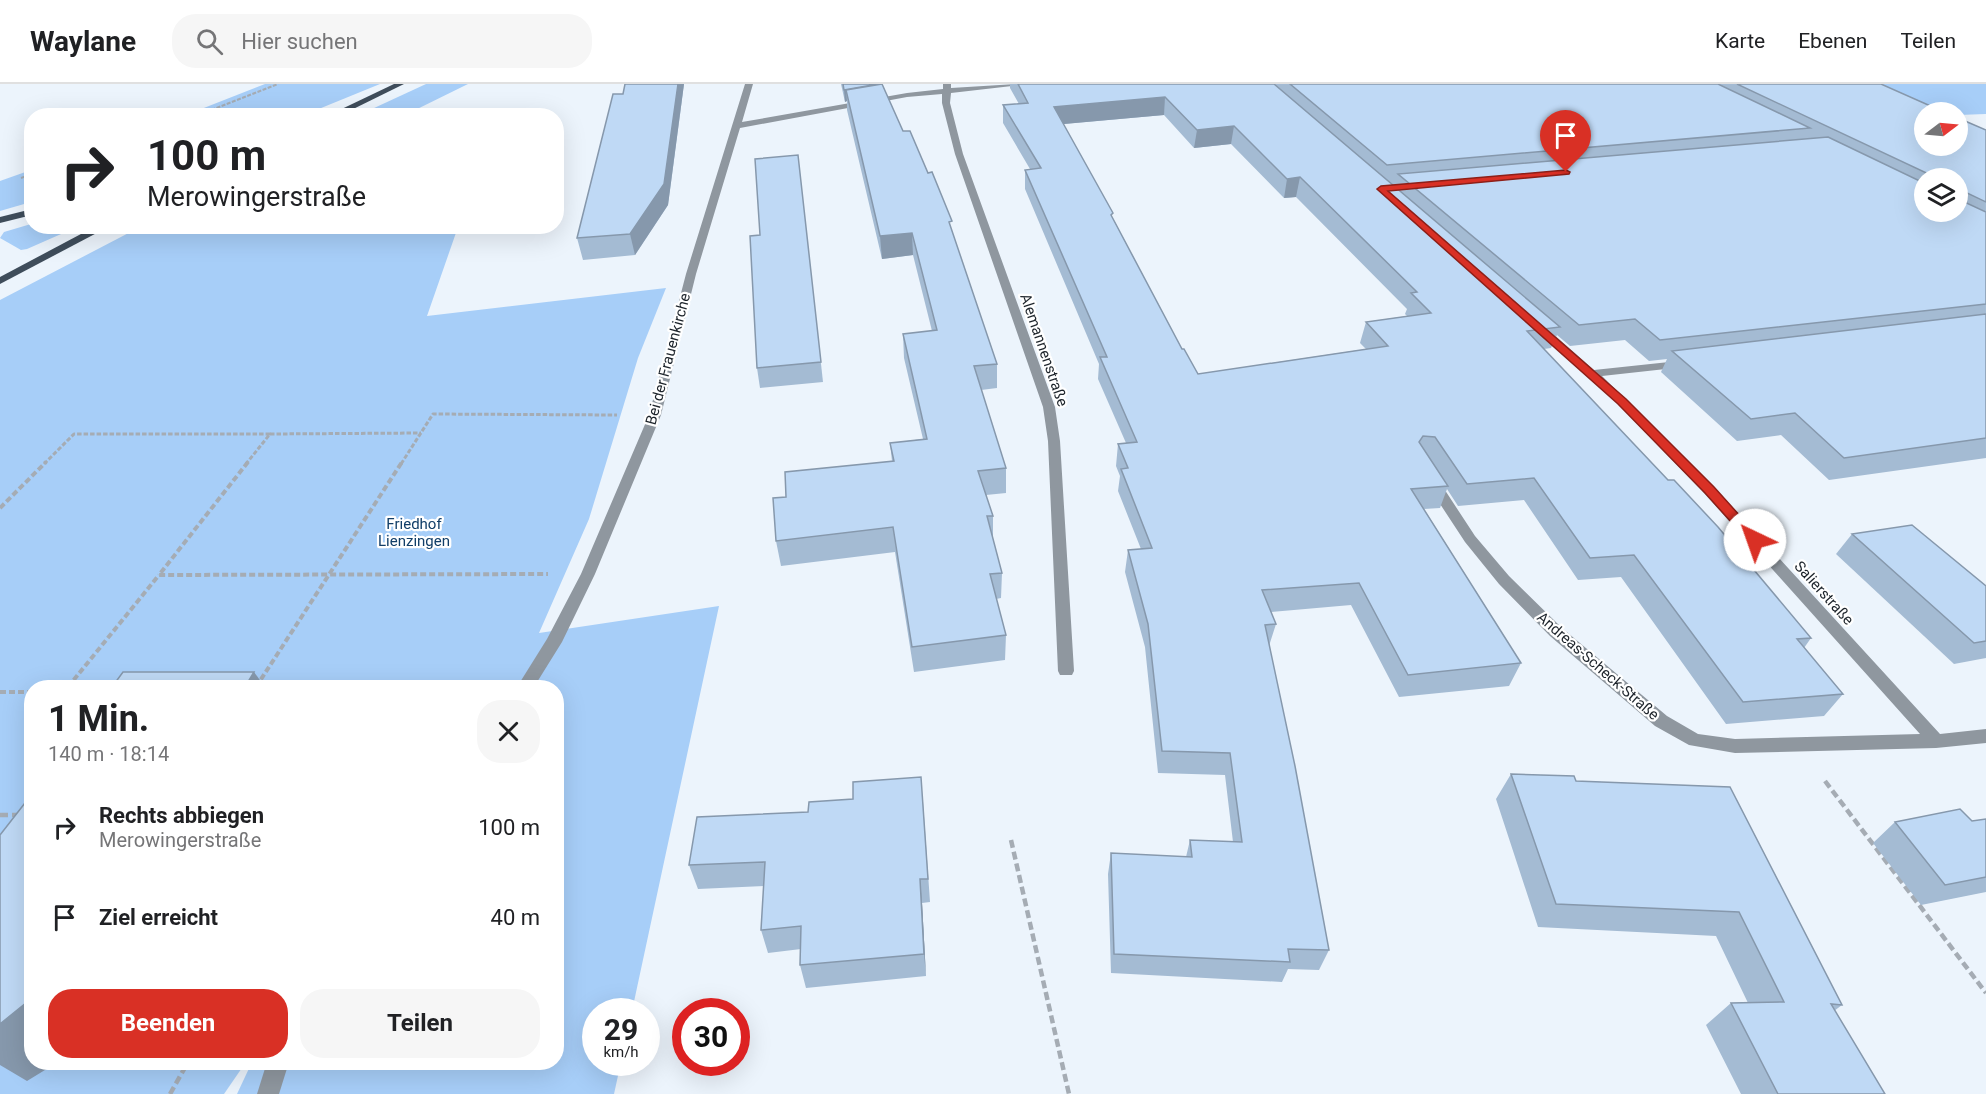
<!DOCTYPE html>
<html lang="de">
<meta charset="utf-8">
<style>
body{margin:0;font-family:Roboto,sans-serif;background:#f6f6f6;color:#202124;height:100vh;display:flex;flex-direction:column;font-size:22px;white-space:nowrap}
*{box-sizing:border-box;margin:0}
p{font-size:20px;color:#757577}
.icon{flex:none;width:33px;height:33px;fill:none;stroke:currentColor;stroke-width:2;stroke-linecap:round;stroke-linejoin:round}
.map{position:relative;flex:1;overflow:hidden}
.sheet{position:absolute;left:24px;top:596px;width:540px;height:390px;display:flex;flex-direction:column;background:#fff;border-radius:24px;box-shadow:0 6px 24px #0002}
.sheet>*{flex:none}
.banner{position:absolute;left:24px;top:24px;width:540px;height:126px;border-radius:24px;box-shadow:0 6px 24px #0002;background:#fff;color:#202124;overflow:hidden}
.needle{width:39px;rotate:74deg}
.tools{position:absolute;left:1914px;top:18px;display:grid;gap:12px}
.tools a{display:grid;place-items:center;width:54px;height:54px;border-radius:50%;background:#fff;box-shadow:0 6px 24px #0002;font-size:30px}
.speed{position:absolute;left:582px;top:914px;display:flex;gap:12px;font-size:30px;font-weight:700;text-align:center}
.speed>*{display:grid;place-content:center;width:78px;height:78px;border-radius:50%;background:#fff;box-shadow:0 6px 24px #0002;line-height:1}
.speed small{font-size:15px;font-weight:400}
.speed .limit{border:9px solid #d22;background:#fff;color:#111}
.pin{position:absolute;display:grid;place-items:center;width:51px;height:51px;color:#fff;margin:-62px -26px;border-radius:50% 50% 50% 0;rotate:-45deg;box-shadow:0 0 6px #0007}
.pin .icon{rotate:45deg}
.me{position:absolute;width:66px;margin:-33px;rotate:318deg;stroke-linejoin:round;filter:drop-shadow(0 0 4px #0008)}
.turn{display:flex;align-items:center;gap:21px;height:126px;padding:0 24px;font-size:27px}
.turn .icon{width:78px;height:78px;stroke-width:2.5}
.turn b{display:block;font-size:42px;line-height:51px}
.round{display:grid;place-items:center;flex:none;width:63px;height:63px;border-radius:24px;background:#f6f6f6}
.head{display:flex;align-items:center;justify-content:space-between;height:102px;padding:0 24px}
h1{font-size:36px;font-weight:700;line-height:45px}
.cta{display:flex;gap:12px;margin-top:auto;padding:12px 24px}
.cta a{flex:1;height:69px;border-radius:24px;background:#d93025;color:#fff;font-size:24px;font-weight:700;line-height:69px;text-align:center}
.cta a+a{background:#f6f6f6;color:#202124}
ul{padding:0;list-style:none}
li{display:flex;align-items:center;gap:18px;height:90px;padding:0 24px}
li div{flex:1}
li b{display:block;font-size:22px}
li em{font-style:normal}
header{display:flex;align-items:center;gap:36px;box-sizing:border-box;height:84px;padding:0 30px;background:#fff;border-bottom:2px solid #e0e0e0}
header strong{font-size:28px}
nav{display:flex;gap:33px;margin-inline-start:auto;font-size:21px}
.search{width:420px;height:54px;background:#f6f6f6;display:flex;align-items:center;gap:15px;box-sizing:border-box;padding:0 21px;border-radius:24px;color:#757577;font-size:22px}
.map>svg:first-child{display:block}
</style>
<header>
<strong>Waylane</strong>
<div class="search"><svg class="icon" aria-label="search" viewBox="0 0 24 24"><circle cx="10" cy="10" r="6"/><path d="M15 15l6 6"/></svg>Hier suchen</div>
<nav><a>Karte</a><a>Ebenen</a><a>Teilen</a></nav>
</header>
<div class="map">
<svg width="1986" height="1010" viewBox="0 0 1986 1010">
<rect width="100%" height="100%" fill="#ecf4fc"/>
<g fill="#a7cef8">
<polygon points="265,0 380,0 304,31 186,31"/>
<polygon points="426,0 468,0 405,31 359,31"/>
<polygon points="1832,0 1986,0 1986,30 1958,31 1958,28 1924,28"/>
<polygon points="31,86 31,118 0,127 0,97"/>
<polygon points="31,140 32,142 77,143 27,165 21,166 0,154 4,148"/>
<polygon points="142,142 196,143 193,145 224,142 458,143 427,232 666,204 638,274 589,435 539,549 719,522 632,927 596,927 596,978 621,978 614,1010 237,1010 252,978 556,978 556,603 32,603 32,978 246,978 224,1010 0,1010 0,216"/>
</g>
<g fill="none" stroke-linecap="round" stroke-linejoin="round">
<g stroke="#a5acb4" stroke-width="2" stroke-dasharray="4 1.5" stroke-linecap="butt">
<polyline points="196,32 278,0"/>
<polyline points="21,94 32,90"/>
</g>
<g stroke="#a5acb4" stroke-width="3" stroke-dasharray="4.5 2" stroke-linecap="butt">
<polyline points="270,350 421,349"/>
<polyline points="44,380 74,350 270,350 246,380"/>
<polyline points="401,380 433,330 617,331"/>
</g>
<g stroke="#a5acb4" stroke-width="4" stroke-dasharray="6 3" stroke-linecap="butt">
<polyline points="248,378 159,491 548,490"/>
<polyline points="0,424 46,378"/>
<polyline points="68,603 159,491"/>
<polyline points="256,603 402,378"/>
<polyline points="0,608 32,608"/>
</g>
<g stroke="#a5acb4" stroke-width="4.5" stroke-dasharray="8 4" stroke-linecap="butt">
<polyline points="1825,697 1986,909"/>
<polyline points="0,731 19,731"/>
<polyline points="1011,756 1069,1010"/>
<polyline points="170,1010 188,978"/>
</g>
<g fill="#8f979f" fill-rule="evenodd">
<polygon points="745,0 753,0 742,38 907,9 943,5 943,0 951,0 951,4 1016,0 1012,2 951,9 950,19 963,70 1055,323 1060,357 1074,587 1072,591 1060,591 1058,587 1048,357 1043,323 955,70 942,19 942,10 907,13 740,44 696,190 661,331 595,490 562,558 534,603 517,603 547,555 581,490 649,331 686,190"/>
<polygon points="1540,241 1544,242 1594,286 1688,276 1690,279 1684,283 1602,292 1714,403 1940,650 1986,645 1986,659 1936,664 1735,669 1689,661 1655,642 1550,552 1499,500 1465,458 1425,397 1427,394 1437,394 1475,452 1509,492 1562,544 1667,632 1698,650 1735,655 1920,650 1704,409 1618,320 1536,246 1536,242"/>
<polygon points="267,978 289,978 279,1010 257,1010"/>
</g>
<g fill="#3f4d5b" fill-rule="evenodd">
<polygon points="394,0 404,0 339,32 327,32"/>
<polygon points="32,125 32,131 0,139 0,133"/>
<polygon points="96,142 110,142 0,200 0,193"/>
</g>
</g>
<g fill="#a4bbd3" fill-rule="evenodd">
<polygon points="625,0 684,0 668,121 635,171 583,176 577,154 623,10"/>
<polygon points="841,0 878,0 903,47 952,147 997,280 997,304 981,306 1006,384 1006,409 986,411 993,432 993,455 1002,489 1001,514 996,515 1006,551 1005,576 914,588 895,468 781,482 776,457 786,413 892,377 890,359 923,355 904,274 903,250 932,247 913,171 882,175 847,26 847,17 845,18"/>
<path d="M1010 0H1881L1986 46V374L1829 396 1781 351 1737 357 1661 288 1667 275 1649 277 1625 256 1570 262 1557 251 1551 264 1544 265 1811 554 1804 564 1843 610 1824 632 1726 640 1621 493 1578 496 1524 416 1458 422 1447 405 1440 424 1424 425 1521 579 1509 602 1399 613 1351 521 1271 528 1276 540 1269 562 1329 866 1319 886 1288 885 1282 898 1111 889 1108 790 1111 769 1186 773 1190 756 1233 758 1225 691 1158 689 1145 563 1125 488 1128 466 1141 465 1118 407 1120 392 1116 382 1118 360 1126 359 1098 295 1099 280 1025 105V86L1030 85 1003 39V21L1019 20 1010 4ZM1164 31 1194 64 1231 60 1284 114 1296 113 1407 225 1405 230 1407 232 1366 238 1360 259 1366 265 1198 290 1182 265 1063 40ZM1924 94H1958V128H1924Z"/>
<polygon points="798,71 823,298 760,304 757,284 760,151"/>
<polygon points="1852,450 1986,502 1986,574 1954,580 1836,470"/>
<polygon points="1511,690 1576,697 1730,703 1842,921 1834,927 1885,1010 1741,1010 1706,941 1731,919 1748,919 1716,852 1538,843 1496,715"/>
<polygon points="923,718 930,818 922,819 926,892 806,904 800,881 801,865 768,869 761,846 764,802 698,805 689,781 808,728"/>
<polygon points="1986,735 1986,808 1921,821 1873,759 1895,738 1972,737"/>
</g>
<g fill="#8698ac">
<polygon points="678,0 684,0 668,121 635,171 630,150"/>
<polygon points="844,6 846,6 847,17 845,18"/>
<polygon points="1165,13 1164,31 1053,41 1054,23"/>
<polygon points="1234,42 1231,60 1194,64 1197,46"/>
<polygon points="1300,93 1296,113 1284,114 1287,95"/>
<polygon points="912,149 913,171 882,175 880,152"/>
<polygon points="254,588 265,603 245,603"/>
<polygon points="920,795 922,819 926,892 924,870"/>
<polygon points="32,914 32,978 58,978 27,997 0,981 0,940"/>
</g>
<g fill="#bfd9f5" stroke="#8698ac" stroke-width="1.5" fill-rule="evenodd">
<polygon points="625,0 678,0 664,100 630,150 577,154 613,10 623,10"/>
<polygon points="843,0 878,0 844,6"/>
<polygon points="882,0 903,47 910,47 928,89 932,88 952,137 949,138 997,280 974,282 1006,384 978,387 993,432 987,432 1002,489 990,490 1006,551 912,563 893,443 776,457 773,414 786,413 785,388 894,377 890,359 927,355 903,250 937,246 912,149 880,152 846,6"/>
<path d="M1018 0H1274L1560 243 1527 247 1668 396H1674L1718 443 1811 554 1797 555 1843 610 1743 618 1634 471 1590 474 1534 394 1467 400 1435 353 1423 352 1419 358 1448 402 1411 405 1521 579 1408 591 1359 499 1262 506 1276 540 1265 541 1295 682 1329 866 1288 865 1290 878 1114 870 1111 769 1192 773 1190 756 1242 758 1230 669 1162 667 1148 540 1128 466 1152 464 1121 385 1128 384 1118 360 1137 358 1100 273H1107L1025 86 1041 84 1003 21 1028 19ZM1165 13 1197 46 1234 42 1287 95 1300 93 1417 208 1411 209 1431 229 1366 238 1388 262 1198 290 1184 265H1182L1111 131 1113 129 1054 23Z"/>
<polygon points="1290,0 1718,0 1810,44 1387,81"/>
<polygon points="1737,0 1881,0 1944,28 1924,28 1924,62 1958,62 1958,34 1986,46 1986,118 1961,106 1958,107 1958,94 1937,94"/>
<polygon points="1828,53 1924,99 1924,128 1958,128 1958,115 1986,128 1986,220 1660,256 1635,235 1579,241 1398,90"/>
<polygon points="798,71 821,278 757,284 750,152 760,151 755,75"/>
<polygon points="1986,230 1986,354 1844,374 1795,329 1751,335 1672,267"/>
<polygon points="1912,441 1986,502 1986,557 1974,559 1852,450"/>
<polygon points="123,588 254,588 245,603 112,603"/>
<polygon points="1511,690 1574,692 1576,697 1730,703 1842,921 1831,920 1885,1010 1778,1010 1731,919 1784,918 1739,828 1556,820"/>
<polygon points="921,693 928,795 920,795 924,870 800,881 801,842 761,846 765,778 689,781 697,733 808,728 809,718 853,715 853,698"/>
<polygon points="32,710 32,914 0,940 0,751"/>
<polygon points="1960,725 1972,737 1986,735 1986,793 1945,801 1895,738"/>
</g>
<polygon fill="#d93025" stroke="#8d1f18" stroke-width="1.5" points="1566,86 1570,88 1569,90 1388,107 1626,315 1714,403 1759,453 1761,456 1759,459 1750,459 1705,409 1618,320 1377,105 1381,102"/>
<g text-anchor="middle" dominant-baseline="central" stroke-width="4.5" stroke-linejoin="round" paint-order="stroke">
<g font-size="15" fill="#1c232a" stroke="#fff">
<text transform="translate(1044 266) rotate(71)">Alemannenstraße</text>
<text transform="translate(668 275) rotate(-75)">Bei der Frauenkirche</text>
<text transform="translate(1824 509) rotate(48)">Salierstraße</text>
<text transform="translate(1598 582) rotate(41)">Andreas-Scheck-Straße</text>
</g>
<g font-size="15" fill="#113e68" stroke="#fff">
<text x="414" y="440">Friedhof<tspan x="414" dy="17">Lienzingen</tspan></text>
</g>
</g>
</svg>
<div class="tools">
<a><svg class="needle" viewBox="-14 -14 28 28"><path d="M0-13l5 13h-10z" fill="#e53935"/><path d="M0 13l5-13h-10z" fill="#757577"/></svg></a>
<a><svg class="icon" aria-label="layers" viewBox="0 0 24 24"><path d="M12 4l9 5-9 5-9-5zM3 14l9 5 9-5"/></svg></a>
</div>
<div class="speed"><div>29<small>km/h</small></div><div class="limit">30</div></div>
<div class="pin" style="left:1566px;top:88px;background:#d93025"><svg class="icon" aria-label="arrive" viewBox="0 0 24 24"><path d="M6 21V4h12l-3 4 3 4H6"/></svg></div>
<svg class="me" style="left:1755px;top:456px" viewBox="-20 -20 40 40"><circle r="19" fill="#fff"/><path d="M0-13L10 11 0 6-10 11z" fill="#d93025"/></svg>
<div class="banner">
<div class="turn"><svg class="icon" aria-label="right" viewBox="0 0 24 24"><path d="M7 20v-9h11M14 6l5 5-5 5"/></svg><div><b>100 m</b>Merowingerstraße</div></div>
</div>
<section class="sheet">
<div class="head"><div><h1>1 Min.</h1><p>140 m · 18:14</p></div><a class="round"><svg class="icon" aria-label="close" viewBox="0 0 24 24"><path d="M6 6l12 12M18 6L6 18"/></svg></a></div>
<ul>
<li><svg class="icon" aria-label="right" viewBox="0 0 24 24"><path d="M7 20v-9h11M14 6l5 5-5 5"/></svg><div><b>Rechts abbiegen</b><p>Merowingerstraße</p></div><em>100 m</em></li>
<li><svg class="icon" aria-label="arrive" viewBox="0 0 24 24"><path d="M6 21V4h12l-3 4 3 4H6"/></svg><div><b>Ziel erreicht</b></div><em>40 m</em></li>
</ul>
<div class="cta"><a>Beenden</a><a>Teilen</a></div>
</section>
</div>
